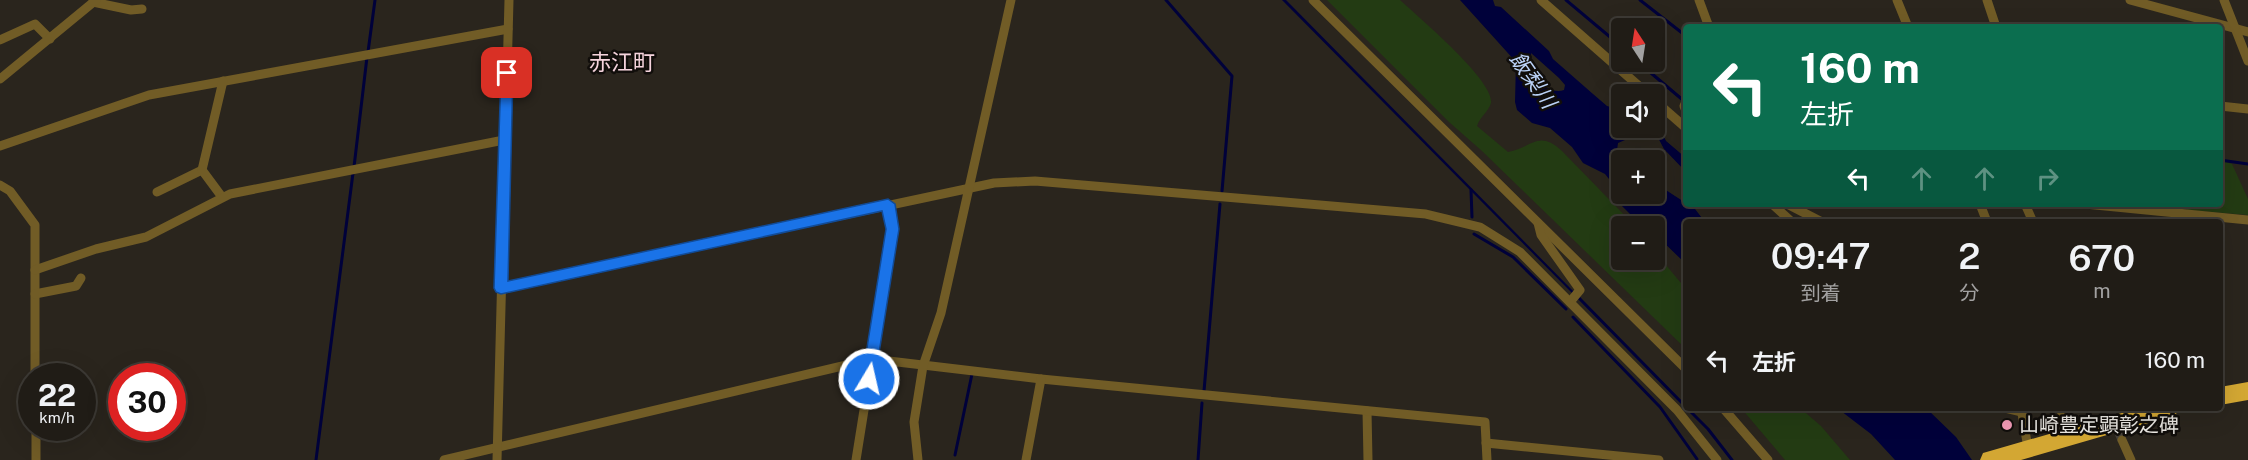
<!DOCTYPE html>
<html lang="ja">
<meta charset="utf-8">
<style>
body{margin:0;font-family:"Public Sans","Noto Sans JP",sans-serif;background:#28251f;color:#f1f3f6;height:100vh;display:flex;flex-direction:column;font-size:22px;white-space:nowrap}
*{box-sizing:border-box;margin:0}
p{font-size:20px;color:#a2a1a1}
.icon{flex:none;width:33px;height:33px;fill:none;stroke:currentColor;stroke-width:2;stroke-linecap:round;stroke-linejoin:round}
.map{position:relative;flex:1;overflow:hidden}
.side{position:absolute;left:1683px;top:219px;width:540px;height:192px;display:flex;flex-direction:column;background:#201c16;border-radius:6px;box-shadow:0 6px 24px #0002,0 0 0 2px #3d3a35}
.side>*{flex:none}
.guide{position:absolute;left:1683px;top:24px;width:540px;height:183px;border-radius:6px;box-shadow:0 6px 24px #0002,0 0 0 2px #3d3a35;background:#0b6e4f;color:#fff;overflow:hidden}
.needle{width:39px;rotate:348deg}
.controls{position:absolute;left:1611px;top:18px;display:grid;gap:12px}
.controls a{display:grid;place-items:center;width:54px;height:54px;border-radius:6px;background:#201c16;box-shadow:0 6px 24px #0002,0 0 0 2px #3d3a35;font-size:30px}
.speed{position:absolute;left:18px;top:363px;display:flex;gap:12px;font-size:30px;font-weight:700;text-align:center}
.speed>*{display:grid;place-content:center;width:78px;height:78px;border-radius:50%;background:#201c16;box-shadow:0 6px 24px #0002,0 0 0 2px #3d3a35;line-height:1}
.speed small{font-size:15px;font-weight:400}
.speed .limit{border:9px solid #d22;background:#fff;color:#111}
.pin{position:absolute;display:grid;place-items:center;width:51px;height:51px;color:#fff;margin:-26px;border-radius:12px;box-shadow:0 3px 9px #0006}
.me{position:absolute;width:66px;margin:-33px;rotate:9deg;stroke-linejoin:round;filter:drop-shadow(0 0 4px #0008)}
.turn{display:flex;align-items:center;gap:21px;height:126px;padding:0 18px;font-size:27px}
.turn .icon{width:78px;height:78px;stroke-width:2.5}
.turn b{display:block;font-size:42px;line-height:51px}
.lanes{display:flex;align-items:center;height:57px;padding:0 18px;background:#0003;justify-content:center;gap:30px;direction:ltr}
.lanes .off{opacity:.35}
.eta{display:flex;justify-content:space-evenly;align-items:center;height:102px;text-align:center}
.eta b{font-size:36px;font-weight:600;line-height:42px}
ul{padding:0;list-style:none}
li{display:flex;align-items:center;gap:18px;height:78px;padding:0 18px}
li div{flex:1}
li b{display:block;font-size:22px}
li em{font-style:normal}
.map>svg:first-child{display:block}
</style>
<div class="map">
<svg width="2248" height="460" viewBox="0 0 2248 460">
<rect width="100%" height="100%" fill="#2a251d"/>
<g fill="#233b13">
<path d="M1327 0H1400C1416 15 1495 81 1491 103 1489 111 1479 118 1477 126L1508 152C1532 148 1538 129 1562 151L1635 226H1622V260H1654L1655 252 1686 289V349L1482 151 1449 122Z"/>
<polygon points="2220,160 2232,164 2248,199 2248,215 2187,210 2186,204 2220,204"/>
<polygon points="1741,408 1800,408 1821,426 1850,460 1785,460"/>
</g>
<g fill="#00013a" fill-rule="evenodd">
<polygon points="1282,0 1286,0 1576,294 1574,295"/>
<path d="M1460 0H1493L1495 6 1501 7 1549 51 1553 59 1593 94 1607 106 1621 110V117L1612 118 1609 123 1614 132 1625 140 1618 143 1617 150 1626 160H1622V194H1654L1655 183 1695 209 1705 222H1686V264L1655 234 1654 226H1647L1634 218 1612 196 1609 179 1605 174 1583 163 1572 147 1550 128 1532 123 1517 110 1515 102 1516 62ZM1531 53 1559 78 1565 85 1564 90C1553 94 1541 85 1533 77Z"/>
<polygon points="1655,119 1666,141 1686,158 1686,172 1664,149 1653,128"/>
<polygon points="1837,408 1926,408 1956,437 1972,460 1895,460 1871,434"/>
</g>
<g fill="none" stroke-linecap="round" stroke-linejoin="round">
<g stroke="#00013a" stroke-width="3">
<polyline points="1166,0 1232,76 1222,191"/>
<polyline points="1566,0 1622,47"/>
<polyline points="1640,0 1686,36"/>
<polyline points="368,52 375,0"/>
<polyline points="1638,62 1684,101"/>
<polyline points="2220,160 2248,164"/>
<polyline points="354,167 367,57"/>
<polyline points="1471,190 1472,217"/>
<polyline points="1474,234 1513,257 1566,309"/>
<polyline points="1578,297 1686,407"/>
<polyline points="1573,317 1660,407 1697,459"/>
<polyline points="1204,391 1220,204"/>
<polyline points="1687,408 1708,429 1732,460"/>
<polyline points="2106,408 2110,419"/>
<polyline points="955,455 972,374"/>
<polyline points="316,460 353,173"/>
<polyline points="1198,460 1202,403"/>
</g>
<polyline stroke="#47423b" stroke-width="9" stroke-dasharray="9 4.5" stroke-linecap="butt" points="2109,408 2122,440"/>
<g stroke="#715c26" stroke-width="9">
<polyline points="1313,0 1686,369"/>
<polyline points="1541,0 1648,94"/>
<polyline points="1699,0 1709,27"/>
<polyline points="1897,0 1908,27"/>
<polyline points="1987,0 1996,27"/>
<polyline points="2130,0 2248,32"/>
<polyline points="2224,0 2248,61"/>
<polyline points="93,2 131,10 142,9"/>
<polyline points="0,40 35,24 50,39"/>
<polyline points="0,79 96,0"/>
<polyline points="1654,100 1686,128"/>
<polyline points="1686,102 1684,106 1686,111"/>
<polyline points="2220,106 2248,109"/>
<polyline points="0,146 149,95 508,29"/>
<polyline points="0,185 10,191 35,225 35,376"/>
<polyline points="157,192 202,170"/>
<polyline points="222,197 202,170 223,81"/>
<polyline points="1772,204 1792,222"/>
<polyline points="1787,204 1822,222"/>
<polyline points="1980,204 1987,222"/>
<polyline points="2025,204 2033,222"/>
<polyline points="2085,204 2248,220"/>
<polyline points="1538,223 1541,235 1580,290 1570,302"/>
<polyline points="35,270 96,249 146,237 230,194 504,140"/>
<polyline points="501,288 994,183 1035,181 1426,214 1480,227 1520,252 1677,410 1717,460"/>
<polyline points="35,294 76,286 81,278"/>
<polyline points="1723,408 1768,460"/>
<polyline points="2005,408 2022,412"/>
<polyline points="2021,408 2028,448"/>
<polyline points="2060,408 2062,413"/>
<polyline points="1367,411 1368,460"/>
<polyline points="36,428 36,460"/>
<polyline points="2122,440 2131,460"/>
<polyline points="1486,443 1659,460"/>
<polyline points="444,460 872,359 1041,379 1485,422 1487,460"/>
<polyline points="497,460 509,0"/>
<polyline points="856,460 893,229 888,204"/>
<polyline points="918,460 914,422 923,366 941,313 1011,0"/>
<polyline points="1026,460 1041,379"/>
</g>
<g fill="#d3a733" fill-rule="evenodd">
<polygon points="2248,382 2248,400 2220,405 2220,387"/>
<polygon points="2139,408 2179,408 2176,414 2169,417 2021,460 1980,460 1983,453 1990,451"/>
</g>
</g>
<polygon fill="#1a73e8" stroke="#114b97" stroke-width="1.5" points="507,69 513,73 508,281 888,199 895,204 899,229 874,384 869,386 864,384 862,379 886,229 882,211 501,294 496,292 494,288 501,73"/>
<circle fill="#f09ab5" stroke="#110e0b" stroke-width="2" cx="2007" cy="425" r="6"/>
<g text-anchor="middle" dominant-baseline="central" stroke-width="5" stroke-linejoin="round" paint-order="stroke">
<g font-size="20" fill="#eae7e2" stroke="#110e0b" text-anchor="start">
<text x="2019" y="425">山崎豊定顕彰之碑</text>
</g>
<g font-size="21" font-style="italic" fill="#bbd2f7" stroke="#110e0b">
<text transform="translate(1533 80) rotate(55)">飯梨川</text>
</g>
<g font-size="22" fill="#f5d3dc" stroke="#110e0b">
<text x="622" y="62">赤江町</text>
</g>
</g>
</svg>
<div class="controls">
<a><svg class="needle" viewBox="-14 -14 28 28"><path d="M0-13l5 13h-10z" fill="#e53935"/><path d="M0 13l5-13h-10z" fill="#a2a1a1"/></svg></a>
<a><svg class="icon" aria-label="sound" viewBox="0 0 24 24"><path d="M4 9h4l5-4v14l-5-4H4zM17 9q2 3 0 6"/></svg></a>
<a>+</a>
<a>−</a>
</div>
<div class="speed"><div>22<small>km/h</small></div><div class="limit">30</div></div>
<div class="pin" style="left:507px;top:73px;background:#d93025"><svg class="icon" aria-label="arrive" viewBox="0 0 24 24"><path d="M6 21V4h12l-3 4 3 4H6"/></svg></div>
<svg class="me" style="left:869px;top:379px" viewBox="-20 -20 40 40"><circle r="17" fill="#1a73e8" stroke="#fff" stroke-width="3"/><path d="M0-11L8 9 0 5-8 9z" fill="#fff"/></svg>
<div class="guide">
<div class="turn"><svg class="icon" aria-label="left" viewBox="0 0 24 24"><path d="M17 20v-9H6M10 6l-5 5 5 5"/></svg><div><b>160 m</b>左折</div></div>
<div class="lanes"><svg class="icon" aria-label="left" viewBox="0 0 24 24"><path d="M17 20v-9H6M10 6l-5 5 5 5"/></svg><svg class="icon off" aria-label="ahead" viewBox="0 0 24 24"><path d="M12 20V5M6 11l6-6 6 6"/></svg><svg class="icon off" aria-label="ahead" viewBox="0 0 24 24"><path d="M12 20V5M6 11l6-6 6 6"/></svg><svg class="icon off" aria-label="right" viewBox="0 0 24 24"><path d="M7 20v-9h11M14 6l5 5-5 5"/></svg></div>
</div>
<section class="side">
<div class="eta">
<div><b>09:47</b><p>到着</p></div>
<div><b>2</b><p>分</p></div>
<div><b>670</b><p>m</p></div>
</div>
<ul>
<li><svg class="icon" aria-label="left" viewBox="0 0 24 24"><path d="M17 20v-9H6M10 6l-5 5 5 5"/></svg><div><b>左折</b></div><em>160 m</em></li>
</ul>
</section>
</div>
